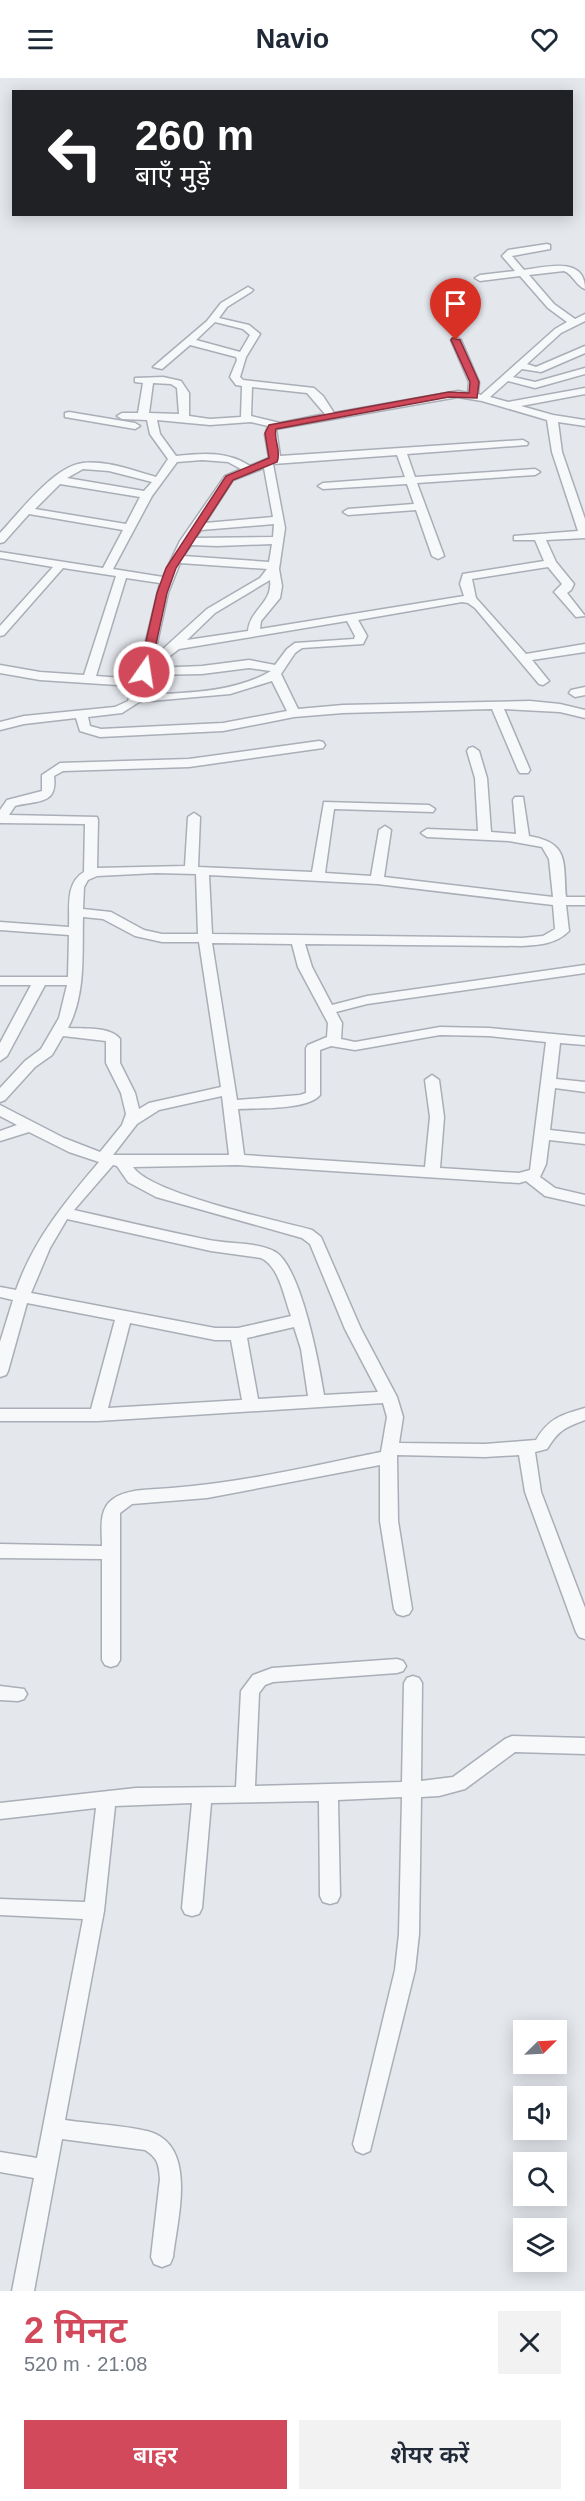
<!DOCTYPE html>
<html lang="hi">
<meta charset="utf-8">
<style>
body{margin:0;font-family:Helvetica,"Noto Sans Devanagari",sans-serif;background:#f2f2f3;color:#1f2937;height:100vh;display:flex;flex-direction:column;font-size:22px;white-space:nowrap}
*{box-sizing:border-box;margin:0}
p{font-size:20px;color:#747a83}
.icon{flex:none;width:33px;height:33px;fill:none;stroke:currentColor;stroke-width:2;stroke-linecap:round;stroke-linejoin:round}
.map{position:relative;height:2213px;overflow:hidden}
.sheet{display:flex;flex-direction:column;background:#fff;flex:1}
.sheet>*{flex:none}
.hud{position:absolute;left:12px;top:12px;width:561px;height:126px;border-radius:0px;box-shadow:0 3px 15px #0003;background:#202124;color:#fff;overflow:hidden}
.needle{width:39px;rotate:66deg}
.buttons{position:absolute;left:513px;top:1942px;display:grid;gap:12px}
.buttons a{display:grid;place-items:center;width:54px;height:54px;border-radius:0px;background:#fff;box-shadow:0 3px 15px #0003;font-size:30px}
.pin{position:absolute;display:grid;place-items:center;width:51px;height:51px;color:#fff;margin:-62px -26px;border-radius:50% 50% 50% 0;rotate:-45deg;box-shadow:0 0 6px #0007}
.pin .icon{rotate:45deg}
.me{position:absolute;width:66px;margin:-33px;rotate:13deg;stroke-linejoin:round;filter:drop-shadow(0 0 4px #0008)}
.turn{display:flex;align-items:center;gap:21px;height:126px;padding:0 24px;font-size:27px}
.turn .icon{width:78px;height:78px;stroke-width:2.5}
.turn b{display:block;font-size:42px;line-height:51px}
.round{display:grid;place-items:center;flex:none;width:63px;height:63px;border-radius:0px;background:#f2f2f3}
.overview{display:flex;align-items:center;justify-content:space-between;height:102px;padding:0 24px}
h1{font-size:36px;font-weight:600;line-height:45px;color:#d1495b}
.cta{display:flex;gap:12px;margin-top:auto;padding:12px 24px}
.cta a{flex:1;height:69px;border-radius:0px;background:#d1495b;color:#fff;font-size:24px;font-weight:600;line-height:69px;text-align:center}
.cta a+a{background:#f2f2f3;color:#1f2937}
header{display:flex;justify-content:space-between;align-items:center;height:78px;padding:0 24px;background:#fff;font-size:27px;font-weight:600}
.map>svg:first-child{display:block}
</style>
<header><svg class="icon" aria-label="menu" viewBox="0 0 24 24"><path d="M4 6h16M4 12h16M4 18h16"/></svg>Navio<svg class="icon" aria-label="heart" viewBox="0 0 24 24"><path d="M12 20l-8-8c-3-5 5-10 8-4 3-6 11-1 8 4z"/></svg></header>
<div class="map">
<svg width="585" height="2213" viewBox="0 0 585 2213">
<rect width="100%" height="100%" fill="#e4e7ec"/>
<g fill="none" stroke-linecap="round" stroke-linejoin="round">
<g stroke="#a9aeb7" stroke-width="3">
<g id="minor">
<path d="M547 166 550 167V171L512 178 524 192C546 189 585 178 585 211 576 208 573 196 564 193L529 197 554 226 575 241 585 236V243L561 255 527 286 536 289 585 268V275L541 294 522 291 513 299 535 304 585 290V296L535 310 508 303 490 319 508 324 585 310V316L521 328 553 337 585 342V348L558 344 562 374 585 441V460L546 462 556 484 574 506 571 512 567 515 585 538 576 539 556 516 554 514 562 506 548 489 472 501 476 520 526 576 585 566V574L532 582 549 603 543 607 539 606 475 530 468 525 462 524 358 542 367 558 363 566 302 570 295 575 281 596 298 631 343 627 530 623 560 626 585 632V640L560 634 504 631 530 692 528 695H520L518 692 492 631 343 635 294 639 223 653 100 659 80 653 76 640 24 646 0 652V644L24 638 115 629 128 623 133 608 40 602 0 595V587L40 594 84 597 116 498 63 490 4 557 0 558V548L53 489 0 480V474L103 490 123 452 29 436 4 464 0 465V455C20 434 54 388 83 385 107 382 134 393 156 399L168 381 150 356 147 342 122 341 117 338 122 335H138L143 305 135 304V300L163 299 181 303 189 315V338L210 341 241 339 242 308 236 307 230 299 237 282 236 279 190 267 162 291 153 289 207 243 221 225 248 209 253 212 251 214 227 229 219 240 249 247 260 256 246 279 240 299 243 302 314 310 323 318 334 335 458 313 468 315 469 304 451 262 456 259 461 262 479 304 478 316 481 317 555 251 567 244 548 230 520 198 480 203 475 200 480 197 515 193 502 178 508 172ZM215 244 243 251 250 257 240 274 196 262ZM153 305 171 306 177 310 179 336 149 335ZM252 309 307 315 325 336 280 345 251 338ZM458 319 482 323 547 342 552 374 578 453 514 458V462H535L544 483 463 496 460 506 464 518 260 551 261 543 280 520 282 508 279 491 285 450 273 386 397 377 405 399 323 405 318 408 323 411 407 406 414 426 348 431 343 434 348 437 416 432 432 478 438 481 444 478 417 405 535 397 540 394 535 391 415 399 407 376 527 367 528 365 523 362 280 378 276 351ZM157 342 210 347 251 344 268 348 265 357 269 380 250 388C228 373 202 375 176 378L160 356ZM202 382 228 384 241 391 225 398 180 463 163 499 113 491 152 418 177 384ZM264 390 273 439 205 445 233 402ZM83 391 109 393 152 404 144 413 67 400ZM60 406 140 419 126 446 35 431ZM274 446 273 459 195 460 201 452ZM272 466 269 484 183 478 191 467 217 468ZM180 485 267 491 260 500 207 531 154 579 168 515ZM126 500 160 505 139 591 136 601 96 598ZM270 502C273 525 250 531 248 553L187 562 215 535ZM347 543 355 558 354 561 295 565 287 571 275 587 249 582 202 588 154 590 179 571ZM249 590 271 593C234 615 184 615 142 617L149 597 202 596ZM272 603 287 633 223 645 101 651 90 648 88 639 122 635 139 624 230 616Z"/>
<polygon points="69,334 135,345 140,348 135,351 65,339 65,335"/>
<polygon points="585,609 585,617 575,619 569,615 571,612"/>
<path d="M319 663 323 664 325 667 323 670 189 689 63 693 54 698C58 728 36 722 15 728L9 737 97 739 98 742 97 790 185 788 188 739 194 735 200 739 198 789 312 794 324 724 429 727 435 731 433 734 334 731 325 795 371 798 379 752 385 748 391 752 384 799 553 819 549 781 542 769 509 763 427 759 421 755 427 751 478 753 475 700 467 673 469 670 473 669 479 673 487 700 491 754 516 756 513 722 515 719H523L529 758C570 765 563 784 566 819H585V827H566L569 853C556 866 539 867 522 868L305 866 312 889 332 927 367 918 585 887V895L367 926 336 934 342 945 341 961 355 964 440 949 489 950 585 959V967L560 965 556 1001 585 1004V1014L555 1010 550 1052 585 1056V1066L549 1062 546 1086 540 1099 555 1110 585 1117V1127L545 1118 526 1103 519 1105 237 1087 133 1089C151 1116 276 1142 312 1152L321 1159 361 1251 397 1319 403 1339 399 1365 485 1366 536 1362C549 1340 561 1337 585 1330V1342C564 1350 559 1352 547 1371L535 1374 541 1414 585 1530V1561L579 1559 576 1554 525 1414 519 1377 485 1379 397 1377 398 1443 412 1531 409 1536 403 1538 397 1536 394 1531 380 1443V1387L207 1420 132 1426 120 1435V1582L117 1587 111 1589 105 1587 102 1582V1481L0 1480V1466L102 1468C102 1453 98 1431 113 1421 128 1410 153 1412 171 1410 242 1405 311 1388 381 1374L387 1339 383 1325 98 1343H0V1331H91L115 1242 27 1225 8 1293 6 1297 0 1299V1264L13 1222 0 1219V1209L16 1212C34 1161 65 1124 99 1084L69 1074 29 1054 0 1063V1053L17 1047 0 1038V1027L64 1060 100 1074 122 1047 126 1036 121 1015 106 985V963L63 958 52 977 35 989 5 1022 0 1024V1010L25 983 41 971 59 940 67 907H45L7 978 0 983V965L31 907H0V899H68L69 857 0 852V844L69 849C70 830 65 805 84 794L85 746 0 745V732L7 722 42 713V697L60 685 189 681ZM156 795 196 796 198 856H162L144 852 111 834 83 831 84 809 88 802 97 798ZM209 797 377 806 553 827 555 851 543 858 522 860 212 856ZM83 839 103 841 135 858 162 864H199L221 1009 149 1025 139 1031 135 1015 120 985V961C110 948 83 951 68 950 86 916 82 875 83 839ZM212 865 292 866 298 889 328 945 327 959 308 967 306 970V1015L300 1017 237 1022ZM440 957 489 958 546 964 530 1092 519 1095 440 1090 444 1039 439 1002 432 997 425 1002 430 1039 425 1089 244 1077 238 1031C258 1030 308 1032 320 1017V972L331 968 355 972ZM222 1018 229 1077H113L137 1046 159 1032ZM113 1087 117 1088 128 1104 156 1119 302 1160 310 1166 345 1251 378 1314 324 1317C319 1286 302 1194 277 1175 262 1164 227 1166 209 1162 164 1153 119 1142 74 1132ZM67 1141 211 1173 261 1180C280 1189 284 1220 291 1238L238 1250H215L31 1215 50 1170ZM130 1245 215 1262H231L242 1322 108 1330ZM294 1249 301 1271 308 1318 258 1321 247 1260Z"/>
<path d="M397 1581 403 1583 406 1588 403 1593 397 1595 273 1604 265 1607 259 1615 255 1708 402 1704 404 1605 407 1600 413 1598 419 1600 422 1605 421 1703 453 1699 505 1661 512 1658 585 1660V1676L515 1674 465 1711 439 1718 421 1719 419 1856 415 1892 370 2073 363 2076 356 2073 353 2066 395 1892 399 1856 402 1719 338 1722 340 1818 337 1824 330 1826 323 1824 320 1818 319 1723 211 1725 202 1830 199 1836 192 1838 185 1836 182 1830 192 1725 115 1728 104 1833 65 2042C92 2046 121 2047 147 2053 199 2066 177 2141 173 2179L170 2186 162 2189 154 2186 151 2179 160 2101C159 2087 158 2080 145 2072L62 2061 34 2213H12L34 2100 0 2094V2074L37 2080 83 1841 0 1837V1821L85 1824 96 1730 0 1741V1725L136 1710 236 1709 241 1613 253 1597 272 1590Z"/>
<polygon points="0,1608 24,1611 27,1616 24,1621 18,1623 0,1622"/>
</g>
</g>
<use href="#minor" fill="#f7f8fa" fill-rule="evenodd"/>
</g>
<path fill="#d1495b" stroke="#882f3b" stroke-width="1.5" d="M452 260 460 262 479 304 477 320 449 319 276 351C273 362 282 372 277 384L233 402 176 490 167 515 150 594 144 597 140 596 139 594 157 515 166 490 226 398 269 380 265 355 269 347 449 314 469 315 470 304 451 262Z"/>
</svg>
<div class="buttons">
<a><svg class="needle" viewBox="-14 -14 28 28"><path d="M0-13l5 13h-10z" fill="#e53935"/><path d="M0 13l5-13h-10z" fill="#747a83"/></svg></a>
<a><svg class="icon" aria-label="sound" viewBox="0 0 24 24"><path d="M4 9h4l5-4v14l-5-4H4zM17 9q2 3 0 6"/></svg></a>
<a><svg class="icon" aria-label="search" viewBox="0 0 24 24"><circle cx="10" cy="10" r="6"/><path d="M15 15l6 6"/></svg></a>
<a><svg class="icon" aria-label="layers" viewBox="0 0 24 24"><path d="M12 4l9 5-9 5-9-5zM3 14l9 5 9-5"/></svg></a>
</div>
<div class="pin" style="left:456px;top:262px;background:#d93025"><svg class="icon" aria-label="arrive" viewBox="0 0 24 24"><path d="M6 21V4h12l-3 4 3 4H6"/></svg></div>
<svg class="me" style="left:144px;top:594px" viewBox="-20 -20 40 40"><circle r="17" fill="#d1495b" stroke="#fff" stroke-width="3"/><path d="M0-11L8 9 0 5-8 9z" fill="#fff"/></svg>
<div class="hud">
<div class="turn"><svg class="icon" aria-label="left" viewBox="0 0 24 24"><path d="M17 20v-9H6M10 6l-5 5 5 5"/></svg><div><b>260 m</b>बाएँ मुड़ें</div></div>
</div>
</div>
<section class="sheet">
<div class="overview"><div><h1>2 मिनट</h1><p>520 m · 21:08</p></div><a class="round"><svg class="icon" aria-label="close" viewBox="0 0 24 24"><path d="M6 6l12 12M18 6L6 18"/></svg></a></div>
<div class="cta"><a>बाहर</a><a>शेयर करें</a></div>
</section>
